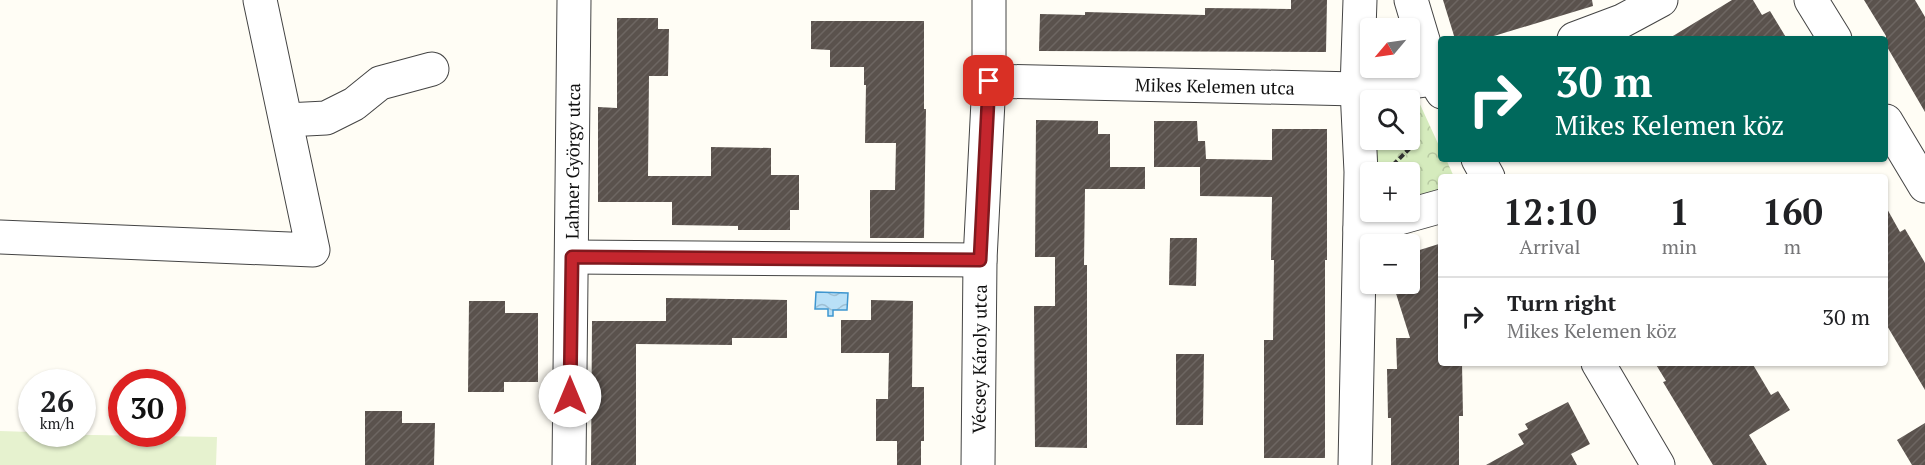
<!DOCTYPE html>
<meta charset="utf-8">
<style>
body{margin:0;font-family:"PT Serif",serif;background:#f6f6f6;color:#202124;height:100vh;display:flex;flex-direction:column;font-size:22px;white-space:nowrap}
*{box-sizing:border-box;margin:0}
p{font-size:20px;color:#757577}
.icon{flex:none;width:33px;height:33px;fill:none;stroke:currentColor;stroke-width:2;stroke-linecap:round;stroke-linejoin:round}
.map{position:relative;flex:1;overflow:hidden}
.details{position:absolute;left:1438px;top:174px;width:450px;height:192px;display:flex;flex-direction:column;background:#fff;border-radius:6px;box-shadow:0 2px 4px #0004}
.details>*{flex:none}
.guide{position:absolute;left:1438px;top:36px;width:450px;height:126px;border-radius:6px;box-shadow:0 2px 4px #0004;background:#00695c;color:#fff;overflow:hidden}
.needle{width:39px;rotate:241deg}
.buttons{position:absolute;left:1360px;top:18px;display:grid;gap:12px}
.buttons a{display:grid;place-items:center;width:60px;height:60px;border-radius:6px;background:#fff;box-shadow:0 2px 4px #0004;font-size:30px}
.speed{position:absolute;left:18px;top:369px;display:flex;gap:12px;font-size:30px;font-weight:700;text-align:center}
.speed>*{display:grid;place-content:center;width:78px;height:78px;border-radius:50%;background:#fff;box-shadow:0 2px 4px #0004;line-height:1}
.speed small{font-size:15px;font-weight:400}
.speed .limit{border:9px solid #d22;background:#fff;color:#111}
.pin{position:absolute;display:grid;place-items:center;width:51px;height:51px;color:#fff;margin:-26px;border-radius:12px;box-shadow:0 3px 9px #0006}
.me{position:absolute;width:66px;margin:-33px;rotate:0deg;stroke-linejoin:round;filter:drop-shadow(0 0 4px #0008)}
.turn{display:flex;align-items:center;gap:21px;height:126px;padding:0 18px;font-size:27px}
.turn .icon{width:78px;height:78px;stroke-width:2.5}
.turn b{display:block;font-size:42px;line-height:51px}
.eta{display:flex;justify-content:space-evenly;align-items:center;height:102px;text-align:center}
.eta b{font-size:36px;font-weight:700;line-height:42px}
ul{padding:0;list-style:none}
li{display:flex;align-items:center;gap:18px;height:78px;padding:0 18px;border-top:2px solid #e0e0e0}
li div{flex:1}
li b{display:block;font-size:22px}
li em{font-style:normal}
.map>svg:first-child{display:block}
</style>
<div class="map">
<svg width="1925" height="465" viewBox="0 0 1925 465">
<defs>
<pattern id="park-crowns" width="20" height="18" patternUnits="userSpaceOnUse" patternTransform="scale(1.5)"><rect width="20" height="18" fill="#d5ebbd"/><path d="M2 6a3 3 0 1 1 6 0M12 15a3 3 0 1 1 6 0" fill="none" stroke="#b6c8a1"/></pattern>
<pattern id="water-waves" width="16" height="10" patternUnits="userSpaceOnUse" patternTransform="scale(1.5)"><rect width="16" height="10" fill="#b9e0f7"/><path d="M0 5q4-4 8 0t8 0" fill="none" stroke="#9ebfd3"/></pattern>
<pattern id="building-hatch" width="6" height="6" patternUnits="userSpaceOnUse" patternTransform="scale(1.5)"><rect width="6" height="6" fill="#5a524d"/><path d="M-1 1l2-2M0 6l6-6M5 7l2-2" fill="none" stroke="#6d6662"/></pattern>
</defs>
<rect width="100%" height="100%" fill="#fffdf5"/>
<polygon fill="url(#park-crowns)" points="1418,100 1441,150 1442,159 1446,159 1454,177 1442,177 1441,189 1410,199 1410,172 1371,172 1371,140 1410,140 1410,101"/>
<polygon fill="#e6f2cf" points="0,431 31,432 32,434 217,437 216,465 0,465"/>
<polygon fill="url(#water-waves)" stroke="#3f96cf" stroke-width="1.5" points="816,292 848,293 847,310 833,310 833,316 828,316 828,309 815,309"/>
<g fill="url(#building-hatch)">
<polygon points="1291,0 1327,0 1326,52 1039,51 1040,14 1085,15 1085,12 1205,15 1205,8 1291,9"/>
<polygon points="1443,0 1592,0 1593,6 1484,39 1455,39"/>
<polygon points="1732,0 1753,0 1762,15 1770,11 1787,39 1668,39"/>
<polygon points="1864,0 1915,0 1925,17 1925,112 1886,45 1886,36"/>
<polygon points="617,18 658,18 658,29 669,29 668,76 649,76 648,176 711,176 711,147 771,148 771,175 799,175 799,210 790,210 790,230 738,230 738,226 672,225 672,202 598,202 598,107 617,108"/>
<polygon points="811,21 924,21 924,109 926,109 924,238 870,238 870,190 895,190 896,143 865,143 866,85 864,85 864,67 830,67 830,50 811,49"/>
<polygon points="1036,120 1098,121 1098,134 1110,134 1110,167 1145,167 1145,189 1085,189 1084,265 1087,265 1087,448 1035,447 1034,306 1055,306 1055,257 1035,257"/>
<polygon points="1154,121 1197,121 1198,141 1205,141 1206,159 1272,160 1272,129 1327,129 1327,260 1325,260 1325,458 1264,458 1264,340 1273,340 1274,260 1271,260 1272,197 1200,196 1200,167 1154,167"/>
<polygon points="1886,207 1900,232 1905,229 1925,263 1925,390 1886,324"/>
<polygon points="1170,238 1197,238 1196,286 1169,285"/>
<polygon points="1442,243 1442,363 1462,363 1463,416 1459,416 1459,465 1391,465 1391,418 1388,418 1387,369 1397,369 1396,338 1410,338 1393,284 1410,284 1410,253"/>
<polygon points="666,298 787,300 787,338 732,338 732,345 636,344 636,465 591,465 592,321 666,321"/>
<polygon points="871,300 913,301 912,387 924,387 924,441 921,441 921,465 897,465 897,441 876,441 876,399 888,399 889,353 841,353 841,320 871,320"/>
<polygon points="469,301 505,301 505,313 538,313 538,382 504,382 504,392 468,392"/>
<polygon points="1176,354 1204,354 1203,425 1176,425"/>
<polygon points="1655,363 1752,363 1771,395 1778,391 1790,410 1749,435 1767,465 1713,465 1663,382 1666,381"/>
<polygon points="1568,402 1590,444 1571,454 1577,465 1486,465 1524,444 1518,434 1528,429 1525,424"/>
<polygon points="365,411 402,411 402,423 435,423 434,465 365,465"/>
<polygon points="1925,423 1925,465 1912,465 1897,440"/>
</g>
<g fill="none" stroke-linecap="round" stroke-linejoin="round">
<g stroke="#444" stroke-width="35">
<g id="minor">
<polyline points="1411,0 1435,80 1442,92"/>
<polyline points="1811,0 1835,39"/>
<polyline points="1574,39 1622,21 1661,0"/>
<path id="s1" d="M989 81 1357 89 1442 78"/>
<polyline points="286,120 326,118 354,104 380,83 432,69"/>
<polyline points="1886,121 1925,186"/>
<polyline points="1478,159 1488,177"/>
<polyline points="1360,229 1442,206"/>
<polyline points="0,237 313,250 260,0"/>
<polyline points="572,257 980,260"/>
<polyline points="1598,363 1658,465"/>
<path id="s2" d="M569 465 574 0"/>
<path id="s3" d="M978 465 980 260 989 81V0"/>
<polyline points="1355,465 1361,172 1357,89 1360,0"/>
</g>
</g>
<polyline stroke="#333" stroke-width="4" stroke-dasharray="6 3" stroke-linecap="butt" points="1393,165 1412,146 1417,112"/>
<use href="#minor" stroke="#fff" stroke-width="33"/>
</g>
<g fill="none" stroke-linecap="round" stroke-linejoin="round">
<g stroke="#7f191e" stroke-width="15">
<polyline id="route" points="570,396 572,257 980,260 989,81"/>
</g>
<use href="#route" stroke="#c4262e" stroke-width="10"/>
</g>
<g text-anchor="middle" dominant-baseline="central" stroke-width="6" stroke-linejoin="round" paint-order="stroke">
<g font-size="18" fill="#111" stroke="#fff">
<text stroke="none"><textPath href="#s1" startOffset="226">Mikes Kelemen utca</textPath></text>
<text stroke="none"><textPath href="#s2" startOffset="304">Lahner György utca</textPath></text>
<text stroke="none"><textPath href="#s3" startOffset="106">Vécsey Károly utca</textPath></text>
</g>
</g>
</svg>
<div class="buttons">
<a><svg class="needle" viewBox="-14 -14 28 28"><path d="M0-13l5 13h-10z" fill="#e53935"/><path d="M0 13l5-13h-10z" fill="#757577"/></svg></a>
<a><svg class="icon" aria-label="search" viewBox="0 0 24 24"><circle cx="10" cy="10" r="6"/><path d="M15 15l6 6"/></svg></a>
<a>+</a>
<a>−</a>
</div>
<div class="speed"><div>26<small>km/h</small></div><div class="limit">30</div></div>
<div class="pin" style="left:989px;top:81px;background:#d93025"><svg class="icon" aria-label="arrive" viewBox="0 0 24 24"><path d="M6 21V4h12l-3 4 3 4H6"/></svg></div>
<svg class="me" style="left:570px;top:396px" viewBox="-20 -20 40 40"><circle r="19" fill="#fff"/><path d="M0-13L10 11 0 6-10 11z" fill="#c4262e"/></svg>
<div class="guide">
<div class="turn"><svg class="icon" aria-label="right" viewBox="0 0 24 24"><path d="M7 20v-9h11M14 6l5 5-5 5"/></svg><div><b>30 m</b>Mikes Kelemen köz</div></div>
</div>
<section class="details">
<div class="eta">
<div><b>12:10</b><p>Arrival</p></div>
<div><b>1</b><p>min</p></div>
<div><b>160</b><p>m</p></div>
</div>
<ul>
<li><svg class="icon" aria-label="right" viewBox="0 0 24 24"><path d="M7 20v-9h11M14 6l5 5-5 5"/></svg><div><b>Turn right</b><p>Mikes Kelemen köz</p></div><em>30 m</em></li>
</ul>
</section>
</div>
